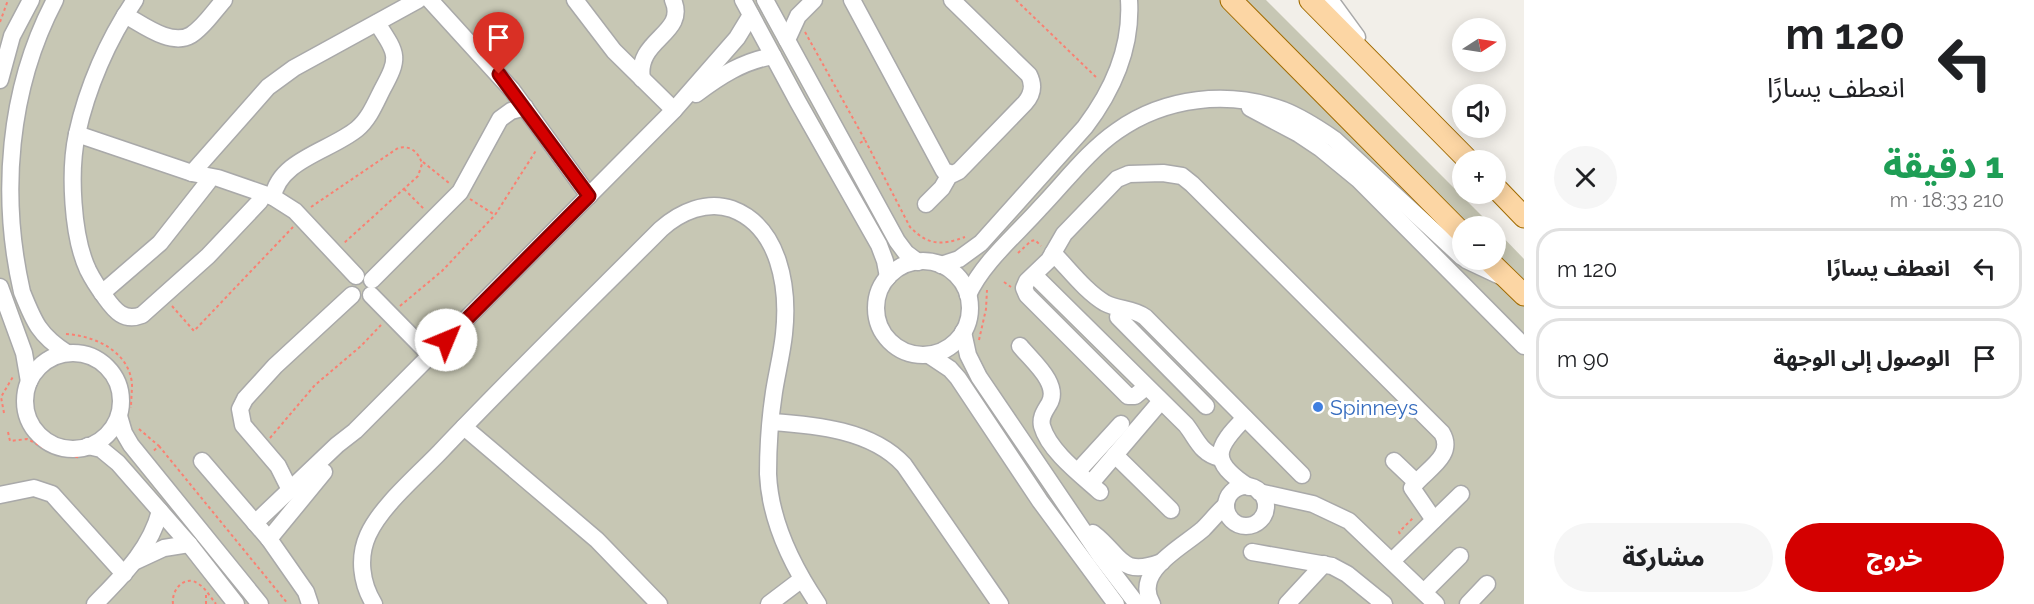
<!DOCTYPE html>
<html lang="ar">
<meta charset="utf-8">
<style>
body{margin:0;font-family:Raleway,"Noto Sans Arabic",sans-serif;background:#f6f6f6;color:#202124;direction:rtl;height:100vh;display:flex;flex-direction:column;font-size:22px;white-space:nowrap}
*{box-sizing:border-box;margin:0}
p{font-size:20px;color:#757577}
.icon{flex:none;width:33px;height:33px;fill:none;stroke:currentColor;stroke-width:2;stroke-linecap:round;stroke-linejoin:round}
.map{position:relative;flex:1;overflow:hidden;direction:ltr}
.panel{display:flex;flex-direction:column;background:#fff;width:510px}
.panel>*{flex:none}
.guide{background:#fff;color:#202124;overflow:hidden}
.needle{width:39px;rotate:78deg}
.buttons{position:absolute;left:1452px;top:18px;display:grid;gap:12px}
.buttons a{display:grid;place-items:center;width:54px;height:54px;border-radius:50%;background:#fff;box-shadow:0 3px 15px #0003;font-size:30px}
.pin{position:absolute;display:grid;place-items:center;width:51px;height:51px;color:#fff;margin:-62px -26px;border-radius:50% 50% 50% 0;rotate:-45deg;box-shadow:0 0 6px #0007}
.pin .icon{rotate:45deg}
.me{position:absolute;width:66px;margin:-33px;rotate:45deg;stroke-linejoin:round;filter:drop-shadow(0 0 4px #0008)}
.turn{display:flex;align-items:center;gap:21px;height:126px;padding:0 30px;font-size:27px}
.turn .icon{width:78px;height:78px;stroke-width:2.5}
.turn b{display:block;font-size:42px;line-height:51px}
.round{display:grid;place-items:center;flex:none;width:63px;height:63px;border-radius:32px;background:#f6f6f6}
.summary{display:flex;align-items:center;justify-content:space-between;height:102px;padding:0 30px}
h1{font-size:36px;font-weight:800;line-height:45px;color:#1e9e55}
.action{display:flex;gap:12px;margin-top:auto;padding:12px 30px}
.action a{flex:1;height:69px;border-radius:36px;background:#d40000;color:#fff;font-size:24px;font-weight:800;line-height:69px;text-align:center}
.action a+a{background:#f6f6f6;color:#202124}
ul{padding:0;list-style:none}
li{display:flex;align-items:center;gap:18px;height:81px;margin:0 12px 9px;padding:0 18px;border:3px solid #e0e0e0;border-radius:24px}
li div{flex:1}
li b{display:block;font-size:22px}
li em{font-style:normal}
main{display:flex;flex:1;min-height:0}
.map>svg:first-child{display:block}
</style>
<main>
<section class="panel">
<div class="guide">
<div class="turn"><svg class="icon" aria-label="left" viewBox="0 0 24 24"><path d="M17 20v-9H6M10 6l-5 5 5 5"/></svg><div><b>120 m</b>انعطف يسارًا</div></div>
</div>
<div class="summary"><div><h1>1 دقيقة</h1><p>210 m · 18:33</p></div><a class="round"><svg class="icon" aria-label="close" viewBox="0 0 24 24"><path d="M6 6l12 12M18 6L6 18"/></svg></a></div>
<ul>
<li><svg class="icon" aria-label="left" viewBox="0 0 24 24"><path d="M17 20v-9H6M10 6l-5 5 5 5"/></svg><div><b>انعطف يسارًا</b></div><em>120 m</em></li>
<li><svg class="icon" aria-label="arrive" viewBox="0 0 24 24"><path d="M6 21V4h12l-3 4 3 4H6"/></svg><div><b>الوصول إلى الوجهة</b></div><em>90 m</em></li>
</ul>
<div class="action"><a>خروج</a><a>مشاركة</a></div>
</section>
<div class="map">
<svg width="1524" height="604" viewBox="0 0 1524 604">
<rect width="100%" height="100%" fill="#f2efe9"/>
<polygon fill="#c7c7b4" points="0,0 1266,0 1492,226 1462,226 1462,260 1496,260 1496,230 1524,259 1524,604 0,604"/>
<g fill="none" stroke-linecap="round" stroke-linejoin="round">
<g stroke="#a9a9a9" stroke-width="19">
<g id="minor">
<path d="M55 0C8 89 0 196 22 292 34 322 39 335 67 353"/>
<path d="M135 0C108 39 87 88 77 134 69 171 72 236 88 270 93 280 99 289 105 297 115 311 124 322 142 315L208 256 260 201"/>
<polyline points="430,0 512,90 589,196"/>
<polyline points="575,0 614,51 674,110"/>
<polyline points="743,0 798,102 879,245 885,261 888,277"/>
<polyline points="765,0 897,241 906,253 918,262"/>
<path d="M852 0 944 171 953 174 959 171 1025 103C1033 94 1034 85 1029 75L952 0"/>
<polyline points="1330,0 1357,37"/>
<path d="M125 15C142 24 171 47 191 35 204 27 214 11 224 0"/>
<polyline points="787,40 798,16 814,0"/>
<path d="M642 79C635 39 688 34 673 0"/>
<polyline points="0,80 12,36 31,0"/>
<path d="M696 94C720 76 743 61 773 56"/>
<polyline points="1250,108 1299,134 1320,148 1359,180 1524,346"/>
<polyline points="77,134 192,173 218,178 273,197 295,211 356,276"/>
<polyline points="192,173 268,87 294,68 418,0"/>
<path d="M273 197C279 160 330 151 357 129 369 119 375 104 382 90 400 57 398 55 377 23"/>
<polyline points="926,204 942,188 950,174"/>
<path d="M1053 253C1069 269 1085 291 1105 303 1118 310 1133 308 1145 317L1302 475"/>
<polyline points="1466,260 1500,276"/>
<circle cx="923" cy="308" r="47"/>
<path d="M941 265 959 259 981 243 1085 127C1113 90 1132 47 1129 0"/>
<path d="M1034 275 1186 425C1197 439 1201 454 1220 458"/>
<polyline points="372,280 460,192 500,119 511,111 525,107"/>
<polyline points="0,287 24,353 29,382"/>
<polyline points="102,293 160,243 208,182"/>
<polyline points="371,295 431,356"/>
<path d="M968 295C983 262 1016 235 1040 208 1065 182 1088 151 1117 131 1165 97 1228 90 1283 110 1301 117 1318 128 1334 139L1462 257"/>
<polyline points="1118,317 1206,406"/>
<polyline points="963,332 968,355 979,377 1101,557 1137,604"/>
<path d="M1020 346C1032 361 1061 384 1049 404 1045 411 1040 417 1042 426 1049 451 1081 475 1100 492"/>
<circle cx="73" cy="401" r="48"/>
<polyline points="929,355 950,369 958,378 1040,501 1116,604"/>
<path d="M1146 387 1135 396H1128L1027 295 1024 288 1027 281 1049 260 1064 234 1117 179 1129 174 1163 173 1182 176 1192 184 1442 433C1456 457 1423 471 1412 488L1434 520"/>
<polyline points="119,416 124,433 131,445 260,604"/>
<path d="M1245 418C1215 448 1209 461 1249 487"/>
<path d="M771 422C816 425 872 430 904 465L1000 604"/>
<polyline points="464,427 597,540 659,604"/>
<polyline points="88,446 101,449 118,463 189,544 236,604"/>
<polyline points="1115,455 1171,510"/>
<polyline points="202,461 269,539 306,592 310,604"/>
<polyline points="1394,461 1416,482"/>
<polyline points="1078,471 1121,424"/>
<polyline points="1091,483 1161,401"/>
<circle cx="1246" cy="506" r="20"/>
<polyline points="290,490 278,466 243,425 240,409 245,399 275,366 352,295"/>
<polyline points="1259,492 1313,504 1349,521 1436,604"/>
<polyline points="0,495 34,488 52,494 124,574"/>
<polyline points="255,523 337,445 355,431 674,110 737,38 751,15"/>
<path d="M1093 533C1122 555 1119 578 1162 562"/>
<polyline points="269,539 324,472"/>
<polyline points="1252,552 1332,566 1347,574 1384,604"/>
<polyline points="136,561 164,548 189,544"/>
<polyline points="1392,561 1461,494"/>
<polyline points="1424,592 1460,556"/>
<path d="M95 604C122 576 150 550 160 511"/>
<path d="M374 604C361 583 358 557 368 535 381 506 418 475 440 452 512 376 587 303 661 229 680 212 707 200 732 209 780 227 789 288 784 334 782 353 777 373 774 392 770 418 768 447 768 474 770 520 793 567 818 604"/>
<polyline points="769,604 802,579"/>
<path d="M1152 604C1132 571 1183 547 1203 529 1211 521 1218 512 1226 505"/>
<polyline points="1287,604 1324,564"/>
<polyline points="1468,604 1487,584"/>
</g>
</g>
<g stroke="#a06b00" stroke-width="23">
<g id="major">
<polyline points="1231,0 1462,233"/>
<polyline points="1310,0 1468,160"/>
<polyline points="1496,188 1524,217"/>
<polyline points="1488,260 1524,295"/>
</g>
</g>
<g stroke="#fa8072" stroke-width="2" stroke-dasharray="3 3" stroke-linecap="butt">
<polyline points="1016,0 1098,79"/>
<polyline points="0,22 8,0"/>
<polyline points="805,32 865,140"/>
<path d="M860 143 865 140 910 227C928 245 940 246 965 237"/>
<polyline points="423,162 449,183"/>
<polyline points="404,189 425,210"/>
<polyline points="470,199 495,215"/>
<path d="M311 207 398 148C410 145 419 152 422 164L418 176 343 244"/>
<polyline points="1018,253 1031,241 1035,240 1041,246"/>
<polyline points="1004,282 1011,287"/>
<polyline points="172,306 194,331 293,227"/>
<polyline points="400,306 442,271 495,215 537,149"/>
<path d="M66 334C95 336 129 351 132 384 132 392 131 400 131 408"/>
<polyline points="979,340 986,309 987,290"/>
<polyline points="4,413 1,397 14,375"/>
<polyline points="139,429 159,446 152,452"/>
<polyline points="8,432 10,441 27,439 51,451 81,458"/>
<polyline points="270,438 315,385 361,346 381,325"/>
<polyline points="159,446 288,604"/>
<polyline points="1400,534 1399,532 1414,517"/>
<path d="M173 604C171 589 186 573 200 585 206 589 211 598 216 604"/>
<polyline points="206,604 206,593"/>
</g>
<use href="#minor" stroke="#fff" stroke-width="16"/>
<use href="#major" stroke="#fcd6a4" stroke-width="21"/>
</g>
<g fill="none" stroke-linecap="round" stroke-linejoin="round">
<g stroke="#8a0000" stroke-width="15">
<polyline id="route" points="446,340 589,196 499,74"/>
</g>
<use href="#route" stroke="#d40000" stroke-width="10"/>
</g>
<circle fill="#3f7fe0" stroke="#fff" stroke-width="2" cx="1318" cy="407" r="6"/>
<g text-anchor="middle" dominant-baseline="central" stroke-width="6" stroke-linejoin="round" paint-order="stroke">
<g font-size="21" fill="#366cbe" stroke="#fff" text-anchor="start">
<text x="1330" y="407">Spinneys</text>
</g>
</g>
</svg>
<div class="buttons">
<a><svg class="needle" viewBox="-14 -14 28 28"><path d="M0-13l5 13h-10z" fill="#e53935"/><path d="M0 13l5-13h-10z" fill="#757577"/></svg></a>
<a><svg class="icon" aria-label="sound" viewBox="0 0 24 24"><path d="M4 9h4l5-4v14l-5-4H4zM17 9q2 3 0 6"/></svg></a>
<a>+</a>
<a>−</a>
</div>
<div class="pin" style="left:499px;top:74px;background:#d93025"><svg class="icon" aria-label="arrive" viewBox="0 0 24 24"><path d="M6 21V4h12l-3 4 3 4H6"/></svg></div>
<svg class="me" style="left:446px;top:340px" viewBox="-20 -20 40 40"><circle r="19" fill="#fff"/><path d="M0-13L10 11 0 6-10 11z" fill="#d40000"/></svg>
</div>
</main>
